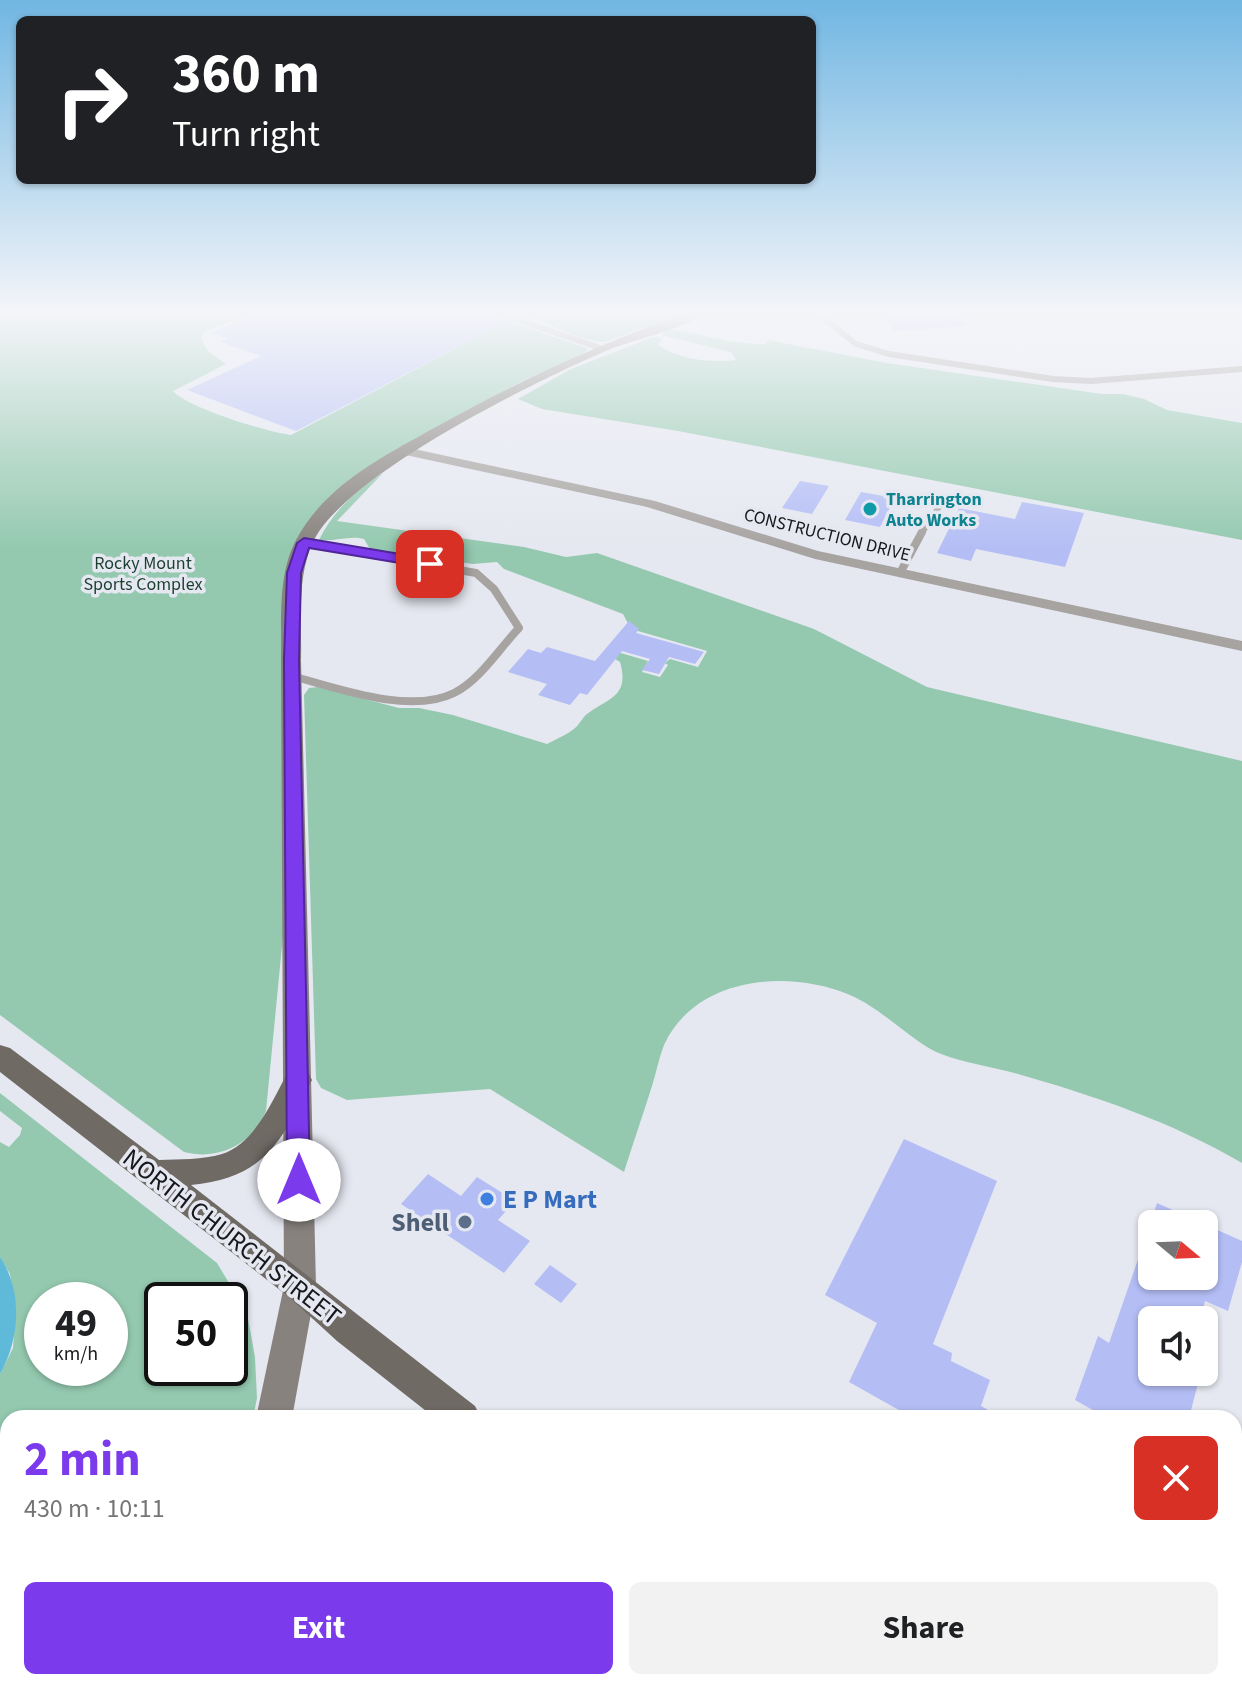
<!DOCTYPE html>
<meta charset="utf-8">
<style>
body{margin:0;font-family:"Source Sans 3",sans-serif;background:#f2f2f2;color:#202124;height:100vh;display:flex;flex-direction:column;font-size:30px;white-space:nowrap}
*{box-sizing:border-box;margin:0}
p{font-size:26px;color:#757577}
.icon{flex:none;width:44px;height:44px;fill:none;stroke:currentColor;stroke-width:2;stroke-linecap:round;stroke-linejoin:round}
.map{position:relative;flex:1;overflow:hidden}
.side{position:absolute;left:0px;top:1410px;width:1242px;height:280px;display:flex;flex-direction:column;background:#fff;border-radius:24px 24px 0 0;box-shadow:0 2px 6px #0004}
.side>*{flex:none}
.top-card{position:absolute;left:16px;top:16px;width:800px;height:168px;border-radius:12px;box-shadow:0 2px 6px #0004;background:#202124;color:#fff;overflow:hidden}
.needle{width:52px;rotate:109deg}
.fabs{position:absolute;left:1138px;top:1210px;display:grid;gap:16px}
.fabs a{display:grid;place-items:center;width:80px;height:80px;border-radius:12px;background:#fff;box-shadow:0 2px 6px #0004;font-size:40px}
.speed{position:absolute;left:24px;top:1282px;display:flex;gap:16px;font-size:40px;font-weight:700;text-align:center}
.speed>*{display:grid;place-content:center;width:104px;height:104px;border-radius:50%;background:#fff;box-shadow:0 2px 6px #0004;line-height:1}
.speed small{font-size:20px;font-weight:400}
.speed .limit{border:4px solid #111;border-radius:12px;background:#fff;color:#111}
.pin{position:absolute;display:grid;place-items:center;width:68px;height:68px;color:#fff;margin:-34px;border-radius:16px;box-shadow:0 4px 12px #0006}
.me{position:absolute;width:88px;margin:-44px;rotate:0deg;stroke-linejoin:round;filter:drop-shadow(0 0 6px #0008)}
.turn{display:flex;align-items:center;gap:28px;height:168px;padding:0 24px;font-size:36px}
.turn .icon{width:104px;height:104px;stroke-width:2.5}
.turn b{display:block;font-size:56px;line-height:68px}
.round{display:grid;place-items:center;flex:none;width:84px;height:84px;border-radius:12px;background:#f2f2f2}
.summary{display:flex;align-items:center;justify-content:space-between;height:136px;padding:0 24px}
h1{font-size:48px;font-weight:700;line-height:60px;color:#7c3aed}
.cta{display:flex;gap:16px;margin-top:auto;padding:16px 24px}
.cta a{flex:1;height:92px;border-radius:12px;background:#7c3aed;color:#fff;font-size:32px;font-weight:700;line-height:92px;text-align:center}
.cta a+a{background:#f2f2f2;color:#202124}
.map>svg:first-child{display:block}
</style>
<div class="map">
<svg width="1242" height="1690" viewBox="0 0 1242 1690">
<rect width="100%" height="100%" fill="#e6e8f1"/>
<g fill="#94c9af" fill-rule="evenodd">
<path d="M0 313H252L204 332 201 338 208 351 226 364 173 391C188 408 267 432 291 435L508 321 587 348V351L520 382 407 444 292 552 285 915 266 1111C253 1144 219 1161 184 1152L0 1015Z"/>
<path d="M539 313H684L605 342C582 341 555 328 535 317Z"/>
<path d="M668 329C700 333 733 345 765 344L768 340 887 363 1102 394H1123L1144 399 1167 410 1242 423V540L678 431 542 409 518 399 569 370 653 337 662 339 658 345C681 360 710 363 736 360L731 352 661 335Z"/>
<path d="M383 473 337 521 524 547 566 557 597 553 814 629 927 687 1242 761V1163C1172 1122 1095 1096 1018 1074 993 1067 965 1063 941 1054 913 1043 883 1009 850 995 788 969 696 976 664 1045 659 1058 656 1073 652 1086 643 1115 633 1143 624 1172L490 1089 347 1100 321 1088 316 1079 304 695 309 688 318 687 399 708H419L453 715 547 744C556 739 567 735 575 728 580 724 582 718 587 714 608 698 630 697 620 662L605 653 607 649 648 661 642 672 660 677 668 665 665 663 670 659 698 667 707 651 631 629 623 614 504 569 497 562 473 564 370 549 364 539C349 535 335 542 319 540 334 510 355 491 383 473Z"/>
<path d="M0 1093 217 1263 247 1313 255 1357 257 1398 253 1418H8V1682H191L189 1690H0V1374L13 1348 16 1309 10 1274 0 1257V1142L9 1147 20 1135 22 1128 0 1111ZM42 1300H110V1368H42ZM162 1300H230V1368H162Z"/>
</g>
<path fill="#5fb9d9" d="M0 1257C23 1291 20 1339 0 1374Z"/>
<g fill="#b4bef5">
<polygon points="258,313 482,313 506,322 296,431 187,390 261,356 221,342 228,339 211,333"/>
<polygon points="880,313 957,313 968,326 894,331"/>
<polygon points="800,481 829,486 812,514 782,508"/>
<polygon points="861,492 895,498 880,527 845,520"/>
<polygon points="1022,502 1084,513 1065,567 976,549 971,561 937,553 959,508 1015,519"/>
<polygon points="629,621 639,629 636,633 704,652 695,664 669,657 659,674 642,670 650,659 622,651 587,695 580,693 570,705 538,695 547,684 508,672 528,649 541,653 547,647 595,661"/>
<polygon points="904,1139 997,1181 933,1344 952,1353 951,1361 990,1380 981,1406 1002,1418 913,1418 849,1382 877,1323 825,1295"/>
<polygon points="428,1174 461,1196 477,1177 515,1201 498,1220 530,1241 504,1273 401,1204"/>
<polygon points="1157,1203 1242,1241 1242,1262 1228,1311 1205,1301 1200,1320 1152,1320 1152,1372 1201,1372 1189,1418 1107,1418 1075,1400 1098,1336 1109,1343 1150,1225 1152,1225 1152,1276 1204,1276 1204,1224 1150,1224"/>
<polygon points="550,1265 577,1284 561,1303 534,1284"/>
</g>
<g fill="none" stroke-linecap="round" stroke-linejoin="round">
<g stroke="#a7a3a1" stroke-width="6">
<polyline points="498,313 600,348"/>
<polyline points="817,313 856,344 889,354 1053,379 1091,381 1242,369"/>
<polyline points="921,534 941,504"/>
</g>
<g stroke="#a7a3a1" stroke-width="8">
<polyline points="900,573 922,532"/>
<path d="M292 676C337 688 410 715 454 693 480 680 499 649 519 628L494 589 476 573 304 543"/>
</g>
<polygon fill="#a7a3a1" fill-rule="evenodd" points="405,447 655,501 818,551 1242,641 1242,651 815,559 647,507 401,454 401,448"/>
<g fill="#87827e" fill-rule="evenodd">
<path d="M685 313H704C687 328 632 340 608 350 536 381 348 473 314 540 296 576 302 621 301 660L316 1286 292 1418H256L284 1286 281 660C282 621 277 576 296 540 325 485 384 456 436 427 520 380 594 346 685 313Z"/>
<polygon points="196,1682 236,1682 234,1690 194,1690"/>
</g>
<g fill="#706a65" fill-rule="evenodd">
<path d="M0 1045 10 1048 159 1160C180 1159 202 1160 222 1154 255 1144 273 1099 288 1072L298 1068 308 1072 312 1080C282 1141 265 1178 191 1185L475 1406 481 1418H435L337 1341 289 1297 0 1072Z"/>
<polygon points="845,1682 894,1682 897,1690 848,1690"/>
</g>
</g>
<linearGradient id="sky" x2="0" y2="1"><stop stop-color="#71b6e2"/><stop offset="0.57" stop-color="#f4f5f9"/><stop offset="1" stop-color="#f4f5f9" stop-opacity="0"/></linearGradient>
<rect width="1242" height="549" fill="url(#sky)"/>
<polygon fill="#7c3aed" stroke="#51269a" stroke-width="2" points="304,538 430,559 437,564 430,568 309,548 301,573 299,660 310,1180 307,1187 299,1190 290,1187 287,1180 284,660 287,573 297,543"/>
<circle fill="#0f9aa8" stroke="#e6e8f1" stroke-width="3" cx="870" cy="509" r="8"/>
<circle fill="#3f7fe0" stroke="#e6e8f1" stroke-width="3" cx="487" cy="1199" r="8"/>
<circle fill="#5c6f8a" stroke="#e6e8f1" stroke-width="3" cx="465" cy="1222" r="8"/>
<g text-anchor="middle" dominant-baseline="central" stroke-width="7" stroke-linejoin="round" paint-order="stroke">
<g font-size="18" font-weight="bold" fill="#0d838f" stroke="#e6e8f1" text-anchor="start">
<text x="886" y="499">Tharrington<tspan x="886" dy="21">Auto Works</tspan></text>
</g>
<g font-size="18" fill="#17181b" stroke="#e6e8f1">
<text transform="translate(827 535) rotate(14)">CONSTRUCTION DRIVE</text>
</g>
<g font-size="18" fill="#1b3f30" stroke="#e6e8f1">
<text x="143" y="563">Rocky Mount<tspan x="143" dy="21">Sports Complex</tspan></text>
</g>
<g font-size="26" font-weight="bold" fill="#366cbe" stroke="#e6e8f1" text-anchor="start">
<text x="503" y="1199">E P Mart</text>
</g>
<g font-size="26" font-weight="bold" fill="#4e5e75" stroke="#e6e8f1" text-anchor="end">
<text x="449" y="1222">Shell</text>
</g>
<g font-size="26" fill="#17181b" stroke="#e6e8f1">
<text transform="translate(232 1237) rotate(38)">NORTH CHURCH STREET</text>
</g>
</g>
</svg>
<div class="fabs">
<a><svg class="needle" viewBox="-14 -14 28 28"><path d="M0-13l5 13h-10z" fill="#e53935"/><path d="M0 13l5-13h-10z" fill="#757577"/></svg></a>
<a><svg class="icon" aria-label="sound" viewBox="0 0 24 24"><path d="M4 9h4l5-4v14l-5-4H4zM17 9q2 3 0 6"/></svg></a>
</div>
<div class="speed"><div>49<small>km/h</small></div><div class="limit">50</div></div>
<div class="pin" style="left:430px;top:564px;background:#d93025"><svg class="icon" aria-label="arrive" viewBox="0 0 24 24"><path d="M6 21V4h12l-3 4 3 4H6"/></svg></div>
<svg class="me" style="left:299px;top:1180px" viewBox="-20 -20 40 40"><circle r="19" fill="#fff"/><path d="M0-13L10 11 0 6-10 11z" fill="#7c3aed"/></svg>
<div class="top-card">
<div class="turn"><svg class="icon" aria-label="right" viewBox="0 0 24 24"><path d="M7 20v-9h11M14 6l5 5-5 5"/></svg><div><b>360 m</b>Turn right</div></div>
</div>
<section class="side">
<div class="summary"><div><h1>2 min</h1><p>430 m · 10:11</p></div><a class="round" style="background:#d93025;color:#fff"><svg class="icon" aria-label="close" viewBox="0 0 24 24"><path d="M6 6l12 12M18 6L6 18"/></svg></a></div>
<div class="cta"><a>Exit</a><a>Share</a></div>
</section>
</div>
